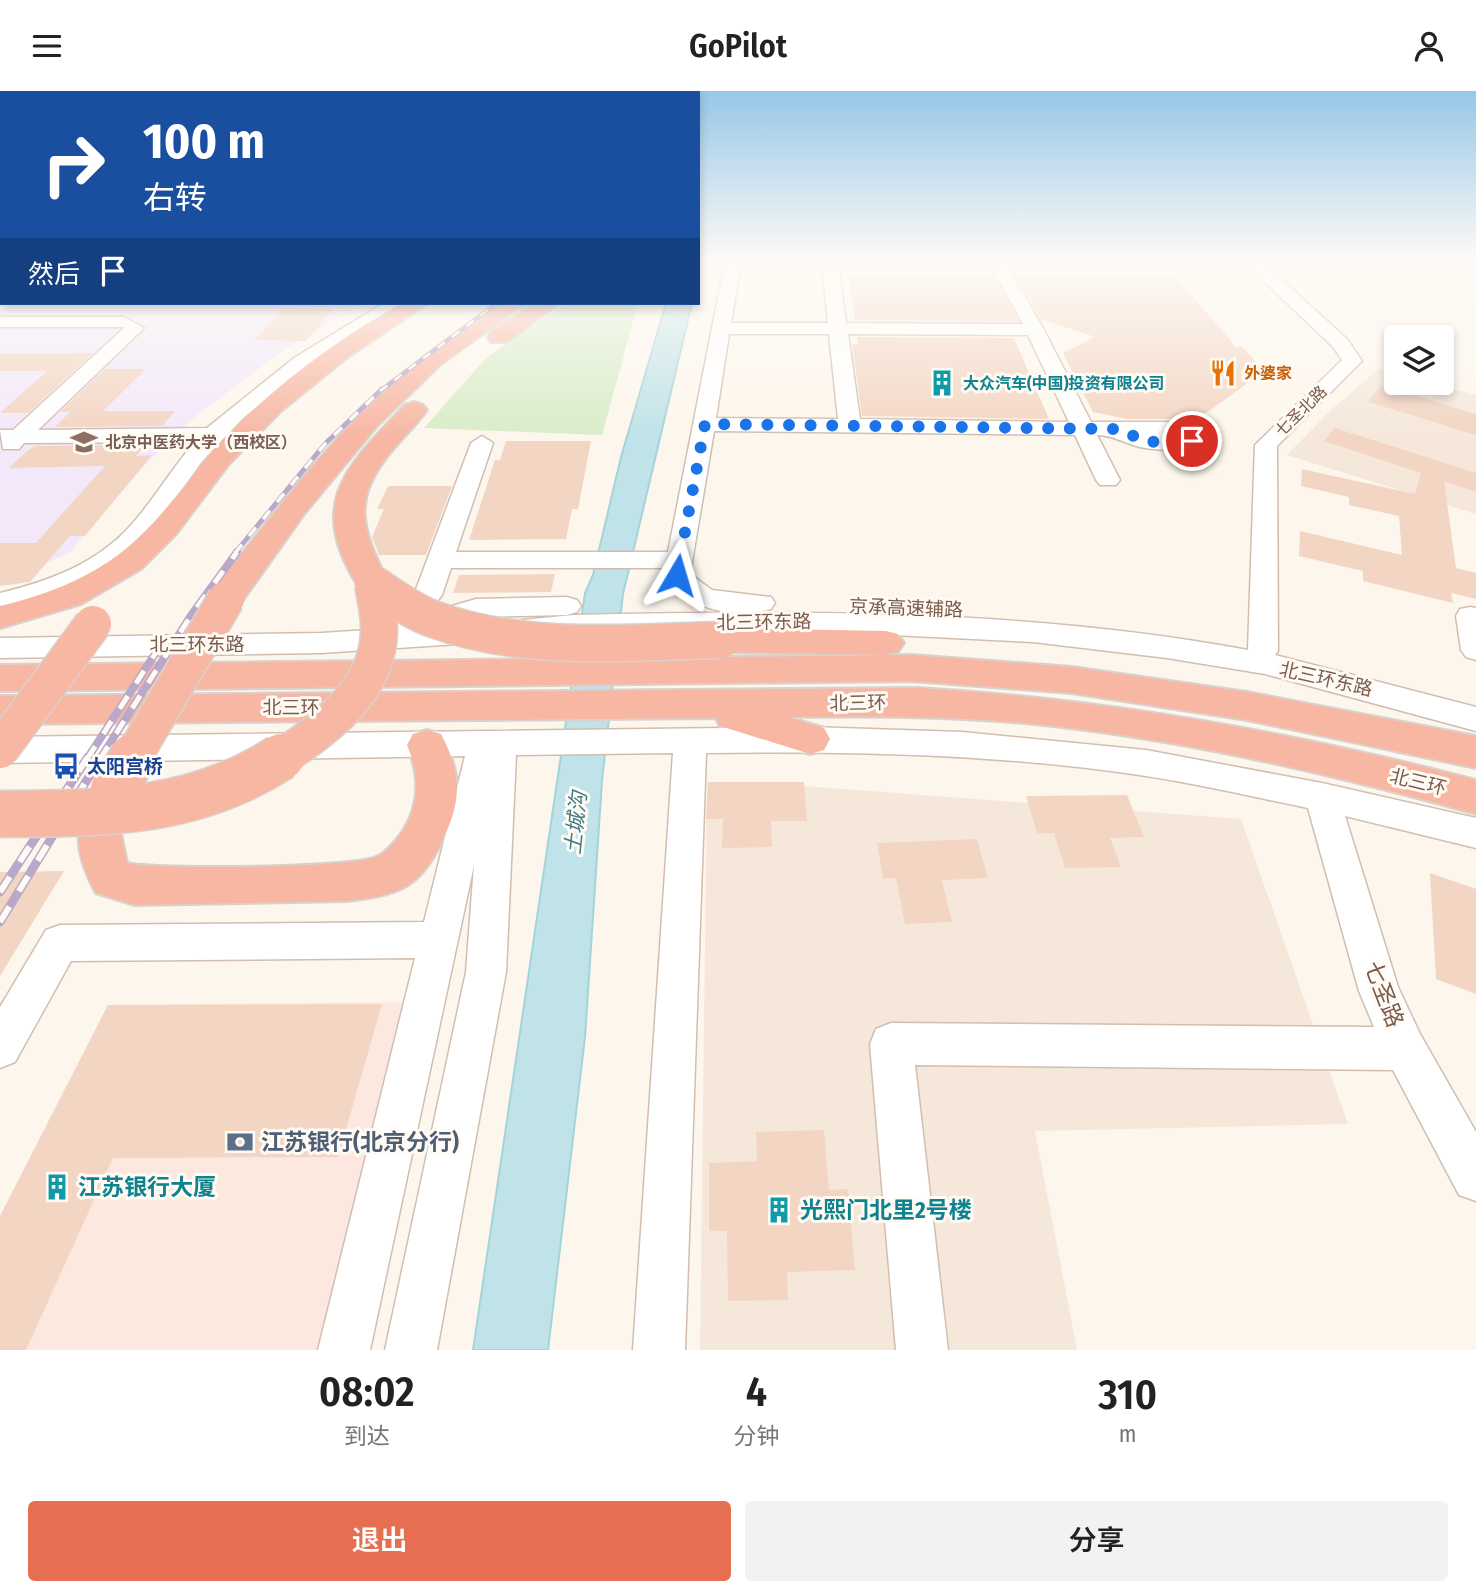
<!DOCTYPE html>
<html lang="zh">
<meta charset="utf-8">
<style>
body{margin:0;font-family:"Fira Sans Condensed","Noto Sans SC",sans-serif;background:#f2f2f2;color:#222;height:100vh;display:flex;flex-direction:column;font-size:26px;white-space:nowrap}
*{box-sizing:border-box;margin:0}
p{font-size:23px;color:#767676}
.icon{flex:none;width:38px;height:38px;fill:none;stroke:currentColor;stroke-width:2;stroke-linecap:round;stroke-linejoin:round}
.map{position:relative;height:1259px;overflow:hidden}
.details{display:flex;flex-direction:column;background:#fff;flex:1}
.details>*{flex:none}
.hud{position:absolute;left:0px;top:0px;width:700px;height:214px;box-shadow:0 4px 10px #0003;background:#1a4fa0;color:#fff;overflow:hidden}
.buttons{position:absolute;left:1384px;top:234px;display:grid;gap:14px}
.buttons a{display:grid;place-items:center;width:70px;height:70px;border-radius:7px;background:#fff;box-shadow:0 4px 10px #0003;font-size:35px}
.pin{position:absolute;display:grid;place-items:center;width:60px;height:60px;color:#fff;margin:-30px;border:4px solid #fff;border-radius:50%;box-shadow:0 2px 7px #0007}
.me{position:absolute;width:77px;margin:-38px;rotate:7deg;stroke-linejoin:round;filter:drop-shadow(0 0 5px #0008)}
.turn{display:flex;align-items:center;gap:24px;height:147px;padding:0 28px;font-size:32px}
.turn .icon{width:91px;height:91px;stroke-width:2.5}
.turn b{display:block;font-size:49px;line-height:60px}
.then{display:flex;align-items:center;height:66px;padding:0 28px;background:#0003;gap:14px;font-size:26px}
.eta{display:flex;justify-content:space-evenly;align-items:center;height:119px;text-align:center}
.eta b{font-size:42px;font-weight:600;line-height:49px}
.primary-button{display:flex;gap:14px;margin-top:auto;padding:14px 28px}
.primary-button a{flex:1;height:80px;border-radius:7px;background:#e76f51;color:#fff;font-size:28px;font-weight:600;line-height:80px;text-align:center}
.primary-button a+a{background:#f2f2f2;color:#222}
header{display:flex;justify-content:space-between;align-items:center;height:91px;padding:0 28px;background:#fff;font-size:32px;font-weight:600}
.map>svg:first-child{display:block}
</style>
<header><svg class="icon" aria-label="menu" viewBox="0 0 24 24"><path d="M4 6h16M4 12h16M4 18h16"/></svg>GoPilot<svg class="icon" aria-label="person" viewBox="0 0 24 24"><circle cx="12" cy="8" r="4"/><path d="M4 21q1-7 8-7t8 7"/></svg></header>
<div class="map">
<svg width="1476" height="1259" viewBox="0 0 1476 1259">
<rect width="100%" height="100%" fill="#fdf6ec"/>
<g fill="#f5e8da">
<polygon points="1380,277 1396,282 1396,292 1434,292 1476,304 1476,423 1287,364 1331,319"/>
<polygon points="707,691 751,691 1241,728 1348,1033 1035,1040 1077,1259 700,1259"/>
</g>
<polygon fill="#fde8e0" points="409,911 317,1259 0,1259 0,1125 108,914"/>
<polygon fill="#f3e8fa" points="0,171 2,212 364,212 285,258 192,328 145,374 69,462 0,493"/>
<polygon fill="#d8ecc9" points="567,212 638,212 602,344 424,337 486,267"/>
<polygon fill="#bfe3e8" stroke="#a5d3da" stroke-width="2" points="666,212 692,212 623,503 602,690 585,946 548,1259 473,1259 585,502 593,484 621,366"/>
<g fill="#f3d5c3">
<polygon points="848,183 994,185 1019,230 855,229"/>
<polygon points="1017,186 1177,187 1236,256 1242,256 1264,280 1209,320 1188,328 1127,328 1093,321 1063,262 1095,246 1041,228"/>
<polygon points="284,217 333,218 306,250 254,249"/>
<polygon points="857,246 1014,247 1049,328 862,325 852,253 858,253"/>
<polygon points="93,262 28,322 0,322 47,280 0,280 0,263"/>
<polygon points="105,278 146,278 103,320 175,320 162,335 55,336 70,321 60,321"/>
<polygon points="1381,294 1476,323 1476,344 1368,311"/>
<polygon points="1335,337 1476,382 1476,401 1444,390 1456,477 1476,482 1476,508 1451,502 1453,512 1363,490 1363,480 1299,465 1300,440 1402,464 1399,425 1349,414 1349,406 1301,395 1302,378 1415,403 1421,382 1324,350"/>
<polygon points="506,350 591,350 578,418 572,418 566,448 469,449 495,369 500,369"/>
<polygon points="145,354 136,365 152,364 85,445 70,445 30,491 0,495 0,452 36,452 105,375 9,377 27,360 35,355"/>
<polygon points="388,395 452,395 426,464 379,464 372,446 384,418 377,418"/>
<polygon points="555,483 551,501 453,502 459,484"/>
<polygon points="708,691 804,691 807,730 771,730 772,756 722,757 723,728 706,728"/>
<polygon points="1127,704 1144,746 1110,747 1121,776 1065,777 1054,742 1037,742 1026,705"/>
<polygon points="977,748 988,787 942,789 952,831 905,833 896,787 883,788 877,752"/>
<polygon points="64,780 0,885 0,781"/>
<polygon points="1430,782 1476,798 1476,903 1436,888"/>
<polygon points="382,913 338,1066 113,1067 26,1259 0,1259 0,1125 108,914"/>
<polygon points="824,1039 829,1099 848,1098 855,1179 787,1181 788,1209 728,1210 727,1140 709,1140 709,1072 757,1070 756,1041"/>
</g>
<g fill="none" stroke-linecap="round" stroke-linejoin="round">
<g stroke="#d1beb0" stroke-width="3">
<g id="minor">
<path d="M725 171H741L731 232H828L823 181 831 176 839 181 846 232 1023 233 989 171H1005L1044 239 1091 331H1178L1199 337 1203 350C1195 362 1158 359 1145 357 1126 354 1118 345 1097 344L1120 389 1116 394H1100L1096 389 1075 344 714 340 690 483 712 499 771 506 775 512 771 518C732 529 685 517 664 484L665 477H451L442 504 428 522 476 508 567 506 577 509 581 515 577 521 567 524 477 526 453 534 484 535 488 542 484 549 474 552 321 562 0 567V547L321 542 385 538 415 501 471 352 482 345 493 352 456 461H668ZM729 243H829L838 328 716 327ZM848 243 1028 244 1069 331 860 328Z"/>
<path d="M1244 171H1262L1347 248 1362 270 1277 355 1278 560 1275 564 1476 616V640L1265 583 1167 567 1033 551 832 541 532 546 522 543 518 536 522 529 573 524C798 519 1026 518 1248 559L1255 354 1342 269 1333 256Z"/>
<polygon points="1467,171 1476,171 1476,177"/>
<polygon points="0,190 2,190 0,201"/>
<path d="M384 212H405L307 275 243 327 202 370 149 445 120 473 68 500 0 520V502C50 490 98 472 132 433 155 407 172 377 195 351L24 352 19 358H3L0 339H13L125 236H0V226H124L144 237 38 339 207 337 294 267Z"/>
<polygon points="1470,516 1476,517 1476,569 1466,566 1461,559 1456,525 1460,518"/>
<path d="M810 636 962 641 1146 659 1322 692 1476 727V757L1345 725 1398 896 1420 943 1476 1041V1110L1459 1104 1393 979 915 974 948 1259H896L870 953 876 938 891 932 1374 936 1359 900 1308 717C1254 706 1200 693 1146 685 1001 663 853 660 706 662L685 1259H633L673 662 516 664 506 881 437 1259H385L466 881 474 774 370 1259H318L415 867 71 870 15 971 0 977V916L46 839 60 834 424 831 465 665 0 672V646Z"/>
</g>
</g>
<g stroke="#dad1cd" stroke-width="4">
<g id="highway">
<path d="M402 212H428L349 265 280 321 229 373 176 443 141 478 81 513 0 537V515C50 503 99 484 137 448 175 413 202 367 239 332 288 285 343 245 402 212Z"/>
<path d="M501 212H526L442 272 377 335 304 423 238 516 226 519 214 516 209 508C227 479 250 453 271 426 340 338 405 272 501 212Z"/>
<polygon points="535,212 560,212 507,251 491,251 488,246 491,241"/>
<path d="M414 311 423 314 427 319C418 332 405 344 395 356 350 408 361 436 389 493L385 500 373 504 361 500C305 413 344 378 405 314Z"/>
<polygon points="721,537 886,540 898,543 904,552 898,561 886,564 721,561 709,558 703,549 709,540"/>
<polygon points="911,564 1072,576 1247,601 1476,645 1476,677 1247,629 1072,602 911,590 0,600 0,574"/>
<path d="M918 597C1108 608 1292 641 1476 689V723C1328 682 1178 647 1025 632 945 625 867 625 787 626L824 637 830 648 824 659 810 663 720 635 716 627 0 633V605Z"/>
<path d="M427 639 441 643C464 687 461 714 439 756 432 770 422 785 408 794 390 805 366 808 345 810L135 814 96 802C70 754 75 733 99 686L114 681 129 686 135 698 121 743 127 772C156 779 350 777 376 766 384 763 391 755 396 749 420 720 421 687 407 654L413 643Z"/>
</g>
</g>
<use href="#minor" fill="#fff" fill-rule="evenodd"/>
<use href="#highway" fill="#f7b7a3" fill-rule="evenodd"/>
<g stroke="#b9a8c9" stroke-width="4.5">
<polyline id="rail-far3" points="380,300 497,212"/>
</g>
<g stroke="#b9a8c9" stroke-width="5">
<polyline id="rail-far2" points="235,462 325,353 382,298"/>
</g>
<g stroke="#b9a8c9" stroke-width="8">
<g id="rail-far1">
<polyline points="87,668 155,563"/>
<polyline points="100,668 192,523 237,461"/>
</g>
</g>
<g stroke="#b9a8c9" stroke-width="9">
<g id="rail">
<polyline points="0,801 88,666"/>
<polyline points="0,831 101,666"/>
</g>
</g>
<use href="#rail-far3" stroke="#fffaf3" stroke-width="2.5" stroke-dasharray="9" stroke-linecap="butt"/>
<use href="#rail-far2" stroke="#fffaf3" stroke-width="3.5" stroke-dasharray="11" stroke-linecap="butt"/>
<use href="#rail-far1" stroke="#fffaf3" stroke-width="5" stroke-dasharray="15" stroke-linecap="butt"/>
<use href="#rail" stroke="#fffaf3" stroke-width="6" stroke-dasharray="18" stroke-linecap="butt"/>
<g stroke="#dad1cd" stroke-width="39" stroke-linecap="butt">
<g id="highway-bridge-far1">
<path d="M373 493C392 505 411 520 433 528 525 562 625 551 721 549"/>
<polyline points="0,659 93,533"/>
<polyline points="132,668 226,508"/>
<path d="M279 668C318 643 368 607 377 558 382 536 377 514 373 493"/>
</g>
</g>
<g stroke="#dad1cd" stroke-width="49" stroke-linecap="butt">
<g id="highway-bridge">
<polyline points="114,698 133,666"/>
<path d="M0 723C101 722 192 724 281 666"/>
</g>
</g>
<use href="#highway-bridge-far1" stroke="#f7b7a3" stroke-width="36"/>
<use href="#highway-bridge" stroke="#f7b7a3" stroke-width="46"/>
</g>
<linearGradient id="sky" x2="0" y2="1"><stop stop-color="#97c7e8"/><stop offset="0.49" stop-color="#fefbf6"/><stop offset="1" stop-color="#fefbf6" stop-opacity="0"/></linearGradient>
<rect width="1476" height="347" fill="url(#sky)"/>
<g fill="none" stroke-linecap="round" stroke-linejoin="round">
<polyline stroke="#1a73e8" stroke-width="12" stroke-dasharray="0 21.6" points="677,484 705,333 1118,338 1147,351 1192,350"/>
</g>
<defs>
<g id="restaurant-bare" transform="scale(2.1)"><path d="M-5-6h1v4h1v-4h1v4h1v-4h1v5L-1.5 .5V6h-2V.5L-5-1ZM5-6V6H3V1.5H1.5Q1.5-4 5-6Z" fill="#e8710a" stroke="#fffaf3" stroke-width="2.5" paint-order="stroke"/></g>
<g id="building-bare" transform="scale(2.1)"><path d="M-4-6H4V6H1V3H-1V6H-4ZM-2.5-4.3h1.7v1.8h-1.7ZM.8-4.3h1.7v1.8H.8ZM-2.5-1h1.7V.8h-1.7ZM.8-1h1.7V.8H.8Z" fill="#0f9aa8" stroke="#fffaf3" stroke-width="2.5" paint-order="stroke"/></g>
<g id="university-bare" transform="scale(2.1)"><path d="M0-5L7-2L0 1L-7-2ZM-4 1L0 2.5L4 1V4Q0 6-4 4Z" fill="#8d6e63" stroke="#fffaf3" stroke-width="2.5" paint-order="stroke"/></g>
<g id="bus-bare" transform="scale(2.1)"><path d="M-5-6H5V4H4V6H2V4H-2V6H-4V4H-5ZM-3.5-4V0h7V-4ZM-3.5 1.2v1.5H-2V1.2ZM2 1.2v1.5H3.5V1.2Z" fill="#1a4fb4" stroke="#fffaf3" stroke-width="2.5" paint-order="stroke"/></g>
<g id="bank-bare" transform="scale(2.1)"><path d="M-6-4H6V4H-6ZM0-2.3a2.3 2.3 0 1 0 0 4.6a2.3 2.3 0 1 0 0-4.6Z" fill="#5c6f8a" stroke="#fffaf3" stroke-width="2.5" paint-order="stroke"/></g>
</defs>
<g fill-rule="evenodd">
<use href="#restaurant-bare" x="1223" y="282"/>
<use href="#building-bare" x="942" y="292"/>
<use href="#university-bare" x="84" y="351"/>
<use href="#bus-bare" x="66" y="675"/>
<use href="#bank-bare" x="240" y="1051"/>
<use href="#building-bare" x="57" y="1096"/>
<use href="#building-bare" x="779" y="1119"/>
</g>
<g text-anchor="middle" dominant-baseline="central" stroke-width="6" stroke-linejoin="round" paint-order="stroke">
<g font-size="16" font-weight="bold" fill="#c56008" stroke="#fffaf3" text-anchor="start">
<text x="1244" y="282">外婆家</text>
</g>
<g font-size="16" font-weight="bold" fill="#0d838f" stroke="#fffaf3" text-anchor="start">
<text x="963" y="292">大众汽车(中国)投资有限公司</text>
</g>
<g font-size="16" fill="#7a5c4d" stroke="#fffaf3">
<text transform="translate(1301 320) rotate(-44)">七圣北路</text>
</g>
<g font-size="16" font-weight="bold" fill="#785e54" stroke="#fffaf3" text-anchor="start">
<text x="105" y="351">北京中医药大学（西校区）</text>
</g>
<g font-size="19" fill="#7a5c4d" stroke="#fffaf3">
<text transform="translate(906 517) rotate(2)">京承高速辅路</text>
<text transform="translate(764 531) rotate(-1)">北三环东路</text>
<text x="197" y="553">北三环东路</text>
<text transform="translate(1326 588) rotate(13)">北三环东路</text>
<text transform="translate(858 612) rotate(-1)">北三环</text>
<text x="291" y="616">北三环</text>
<text transform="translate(1418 691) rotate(14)">北三环</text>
</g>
<g font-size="19" font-weight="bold" fill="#164399" stroke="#fffaf3" text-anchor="start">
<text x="87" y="675">太阳宫桥</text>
</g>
<g font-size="21" font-style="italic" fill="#437c86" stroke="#fffaf3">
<text transform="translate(576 732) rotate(-84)">土城沟</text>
</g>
<g font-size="23" fill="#7a5c4d" stroke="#fffaf3">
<text transform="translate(1384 903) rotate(69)">七圣路</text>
</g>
<g font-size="23" font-weight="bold" fill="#4e5e75" stroke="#fffaf3" text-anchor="start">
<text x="261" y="1051">江苏银行(北京分行)</text>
</g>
<g font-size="23" font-weight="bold" fill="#0d838f" stroke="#fffaf3" text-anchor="start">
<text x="78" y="1096">江苏银行大厦</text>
<text x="800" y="1119">光熙门北里2号楼</text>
</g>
</g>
</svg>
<div class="buttons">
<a><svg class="icon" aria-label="layers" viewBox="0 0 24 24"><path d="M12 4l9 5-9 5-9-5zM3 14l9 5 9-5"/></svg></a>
</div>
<div class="pin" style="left:1192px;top:350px;background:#d93025"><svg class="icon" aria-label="arrive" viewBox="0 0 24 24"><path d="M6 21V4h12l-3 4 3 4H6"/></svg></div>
<svg class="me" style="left:677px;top:484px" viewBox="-20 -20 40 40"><path d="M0-17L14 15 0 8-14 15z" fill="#1a73e8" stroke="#fff" stroke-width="4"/></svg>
<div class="hud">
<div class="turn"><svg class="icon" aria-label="right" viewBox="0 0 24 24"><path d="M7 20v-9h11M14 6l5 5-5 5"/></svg><div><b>100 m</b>右转</div></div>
<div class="then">然后<svg class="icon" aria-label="arrive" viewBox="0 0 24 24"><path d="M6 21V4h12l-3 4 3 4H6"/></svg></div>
</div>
</div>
<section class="details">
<div class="eta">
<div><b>08:02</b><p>到达</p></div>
<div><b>4</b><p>分钟</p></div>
<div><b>310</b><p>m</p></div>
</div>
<div class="primary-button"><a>退出</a><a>分享</a></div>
</section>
